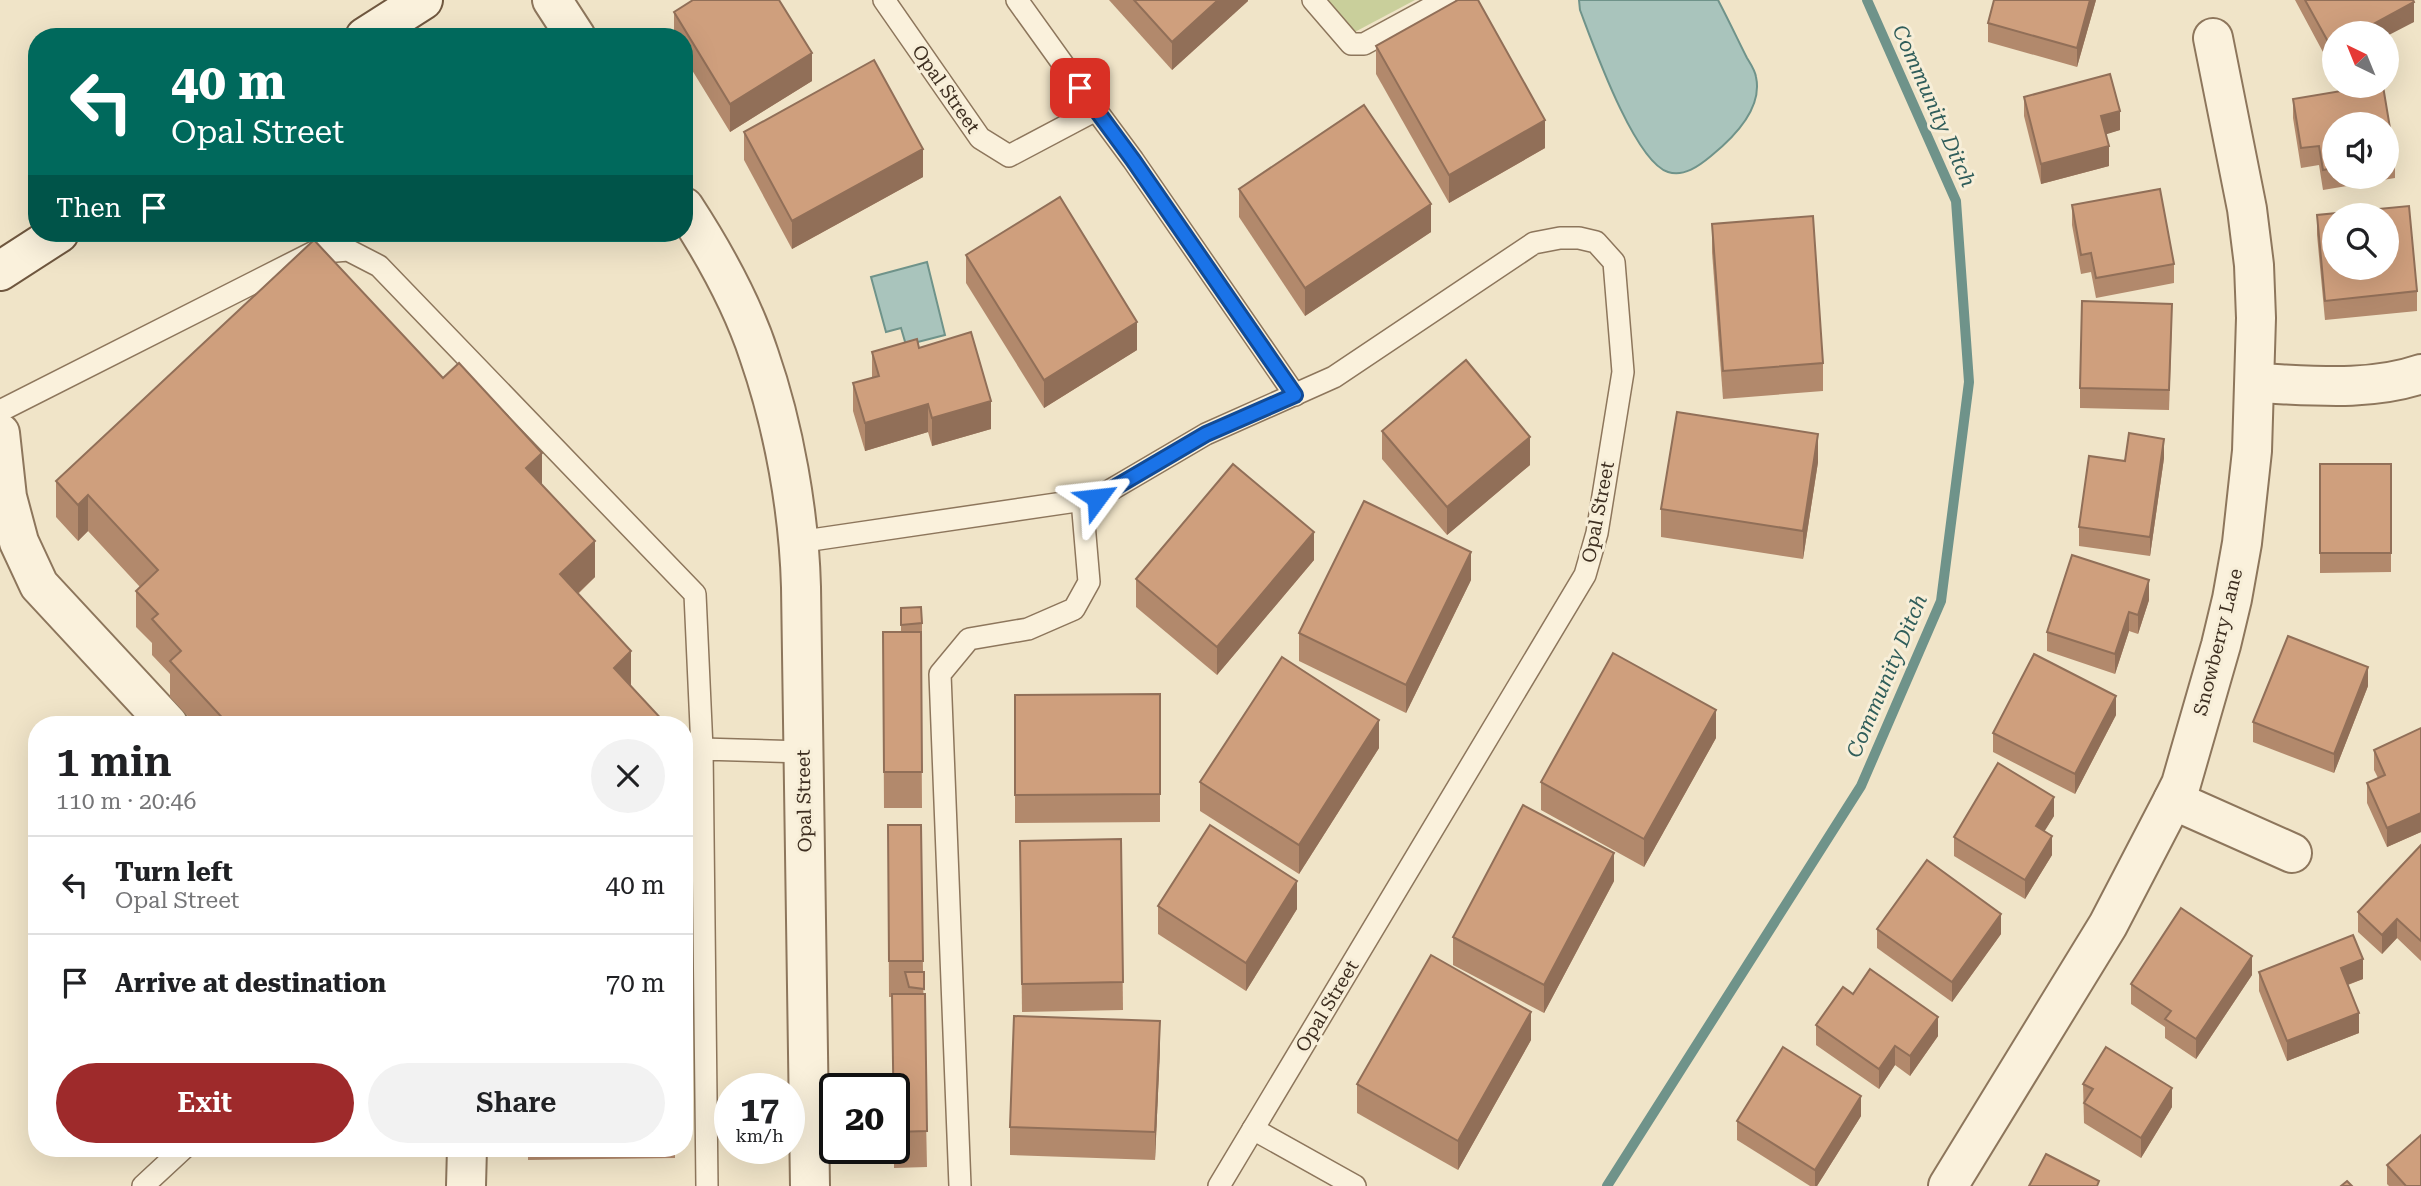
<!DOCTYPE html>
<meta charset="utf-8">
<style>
body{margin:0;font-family:"Roboto Serif",serif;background:#f2f2f2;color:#202124;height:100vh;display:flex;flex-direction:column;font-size:26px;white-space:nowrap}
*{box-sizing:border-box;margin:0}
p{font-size:23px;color:#757577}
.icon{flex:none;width:38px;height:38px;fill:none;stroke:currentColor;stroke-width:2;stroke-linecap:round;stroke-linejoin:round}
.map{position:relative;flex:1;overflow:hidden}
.sheet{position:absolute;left:28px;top:716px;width:665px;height:441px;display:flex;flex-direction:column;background:#fff;border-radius:28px;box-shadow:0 7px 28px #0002}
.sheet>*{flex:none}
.banner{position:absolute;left:28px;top:28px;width:665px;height:214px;border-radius:28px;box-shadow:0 7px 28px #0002;background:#00695c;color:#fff;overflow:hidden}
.needle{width:46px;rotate:317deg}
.buttons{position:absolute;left:2322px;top:21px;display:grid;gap:14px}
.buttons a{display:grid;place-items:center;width:77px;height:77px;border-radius:50%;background:#fff;box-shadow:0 7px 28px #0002;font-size:35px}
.speed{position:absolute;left:714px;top:1073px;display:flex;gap:14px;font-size:35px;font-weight:700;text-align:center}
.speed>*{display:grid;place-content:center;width:91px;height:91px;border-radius:50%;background:#fff;box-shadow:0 7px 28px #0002;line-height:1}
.speed small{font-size:18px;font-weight:400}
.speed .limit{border:4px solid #111;border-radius:10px;background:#fff;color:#111}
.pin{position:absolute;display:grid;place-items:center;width:60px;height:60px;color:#fff;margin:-30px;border-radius:14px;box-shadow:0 4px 10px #0006}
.me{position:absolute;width:77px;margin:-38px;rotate:60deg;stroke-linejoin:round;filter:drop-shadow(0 0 5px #0008)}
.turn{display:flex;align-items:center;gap:24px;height:147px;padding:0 28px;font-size:32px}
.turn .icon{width:91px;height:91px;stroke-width:2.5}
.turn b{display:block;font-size:49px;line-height:60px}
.then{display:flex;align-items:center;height:66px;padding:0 28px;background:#0003;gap:14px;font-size:26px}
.round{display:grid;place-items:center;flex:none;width:74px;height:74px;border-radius:37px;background:#f2f2f2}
.headline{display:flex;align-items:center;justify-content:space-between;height:119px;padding:0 28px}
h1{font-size:42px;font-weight:600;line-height:52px}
.primary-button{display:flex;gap:14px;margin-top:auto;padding:14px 28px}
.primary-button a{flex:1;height:80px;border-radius:42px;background:#9e2a2b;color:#fff;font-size:28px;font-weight:600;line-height:80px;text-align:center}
.primary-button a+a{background:#f2f2f2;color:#202124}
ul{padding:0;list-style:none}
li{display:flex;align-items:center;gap:21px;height:98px;padding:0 28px;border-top:2px solid #e0e0e0}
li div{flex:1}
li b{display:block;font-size:26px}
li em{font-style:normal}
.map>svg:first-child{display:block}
</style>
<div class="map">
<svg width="2421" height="1186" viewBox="0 0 2421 1186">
<rect width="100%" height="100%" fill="#f0e4c8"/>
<polygon fill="#c9cf9b" points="1323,0 1415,0 1351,34"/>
<g fill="#a9c4bc" stroke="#6f938a" stroke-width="2">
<path d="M1579 0H1718C1728 19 1737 38 1747 58 1750 63 1755 70 1756 77 1763 109 1732 139 1711 156 1699 166 1684 177 1668 172 1634 161 1593 44 1580 10Z"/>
<polygon points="927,262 945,335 906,345 901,328 886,332 871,277"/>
</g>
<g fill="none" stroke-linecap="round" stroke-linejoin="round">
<polyline stroke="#6f938a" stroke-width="10" points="1607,1186 1861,786 1941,601 1969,382 1956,201 1867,0"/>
<g stroke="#8d765c" stroke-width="24">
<g id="lane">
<polyline points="884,0 980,138 1009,156 1096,110 1017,0"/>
<polyline points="1313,0 1351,44 1364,44 1445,0"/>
<polyline points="1096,110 1133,160 1295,395"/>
<polyline points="0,411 312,253 348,250 379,266 695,594 702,749"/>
<polyline points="798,542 1097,498 1206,434 1334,377 1534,243 1560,238 1579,238 1596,242 1614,262 1623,372 1597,533 1585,575 1219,1186"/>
<polyline points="1253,1129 1355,1186"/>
<polyline points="143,1186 184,1148"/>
<polyline points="707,1186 702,749 803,752"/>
<polyline points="960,1186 940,674 969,639 1028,629 1074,609 1089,582 1082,500"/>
</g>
</g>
<g stroke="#8d765c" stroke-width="42">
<g id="street">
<polyline points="552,0 576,37"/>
<path d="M684 207C714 253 742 303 759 355 784 427 799 512 801 587L810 1186"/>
<path d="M2255 383C2308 385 2369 392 2421 374"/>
<polyline points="0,433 7,497 19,542 39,585 168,724"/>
<polyline points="2173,800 2292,853"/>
<polyline points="466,1186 467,1148"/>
<polyline points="1948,1186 2108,925 2173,800 2181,784 2221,645 2232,599 2242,543 2252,451 2256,318 2254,265 2247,209 2213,38"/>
</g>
</g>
<g stroke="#6f573f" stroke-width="42">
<g id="secondary">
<polyline points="365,37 423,0"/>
<polyline points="0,271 59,233"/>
</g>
</g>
<use href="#lane" stroke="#faf1dc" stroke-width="21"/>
<use href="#street" stroke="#faf1dc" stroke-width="38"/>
<use href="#secondary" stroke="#faf1dc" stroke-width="38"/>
</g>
<g fill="#b2896c" fill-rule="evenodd">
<polygon points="1109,0 1248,0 1248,1 1172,70"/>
<polygon points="2096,0 2077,67 1988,42 1988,23"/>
<polygon points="2295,0 2413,0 2414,22 2334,33 2334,65 2331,67"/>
<polygon points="674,12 812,81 730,132 684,57 684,37 674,37"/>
<polygon points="1376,46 1545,148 1449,203 1376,74"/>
<path d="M2371 86H2383L2395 158V178L2323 190 2319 165 2301 168 2293 118V99ZM2334 124H2387V177H2334Z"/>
<polygon points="2024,97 2120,130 2105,134 2109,166 2041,184 2024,116"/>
<polygon points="744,132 923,177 792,249 744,160"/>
<polygon points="1239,189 1431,232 1305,316 1239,217"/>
<polygon points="2072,205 2174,264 2174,283 2096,298 2091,272 2081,274 2072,225"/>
<polygon points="2317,215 2417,291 2417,311 2325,320 2317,235"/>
<polygon points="1712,224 1823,363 1823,391 1723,399 1712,252"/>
<polygon points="966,255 1137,350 1044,408 966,283"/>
<polygon points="2172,323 2169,410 2080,408 2080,388"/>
<polygon points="919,348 991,429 932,446 928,432 865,451 853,411 853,383 872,378 872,352"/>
<polygon points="1382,431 1530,465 1447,535 1382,459"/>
<polygon points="2164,458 2150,556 2079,546 2079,527 2125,461"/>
<polygon points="1818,462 1803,559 1661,537 1661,509"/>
<polygon points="2320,464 2391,464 2391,572 2320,573"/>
<polygon points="56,481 542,485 595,577 578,594 631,687 666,724 195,724 170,697 170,674 152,655 152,643 136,627 136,591 140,587 88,531 78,541 56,517"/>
<polygon points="1314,560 1217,675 1136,607 1136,579"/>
<polygon points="1471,580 1406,713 1299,661 1299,633"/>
<polygon points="2149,600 2138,634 2129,631 2115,674 2047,651 2047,632"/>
<polygon points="901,608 922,623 922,659 921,659 922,808 884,808 883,632 901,632"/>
<polygon points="2368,686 2334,773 2253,742 2253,722"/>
<polygon points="1160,694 1160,822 1015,823 1015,695"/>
<polygon points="2116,715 2075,794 1993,752 1993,733"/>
<polygon points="2421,728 2421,832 2387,847 2367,803 2367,783 2378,778 2374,770 2374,750"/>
<polygon points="1716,738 1644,867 1541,810 1541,782"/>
<polygon points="1379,748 1299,874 1200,811 1200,782"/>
<polygon points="2054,816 2044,831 2052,855 2025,899 1954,856 1954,837"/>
<polygon points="888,825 921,825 923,972 927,1167 894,1168 894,1088 892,997 889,997"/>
<polygon points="1121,839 1123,1010 1022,1012 1020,841"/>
<polygon points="2421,845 2421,961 2397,938 2382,954 2358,932 2358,912"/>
<polygon points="1614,881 1544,1013 1453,965 1453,937"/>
<polygon points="1158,906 1297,909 1246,991 1158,934"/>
<polygon points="1877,929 2001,934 1952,1002 1877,948"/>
<polygon points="2259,972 2363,979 2348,985 2359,1033 2287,1061 2259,991"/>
<polygon points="2252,975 2196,1059 2165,1038 2165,1027 2131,1004 2131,984"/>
<polygon points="1853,994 1938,1036 1910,1076 1895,1065 1879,1089 1816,1045 1816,1025"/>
<polygon points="1531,1040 1458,1170 1357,1113 1357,1084"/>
<polygon points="1160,1049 1155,1160 1010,1155 1010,1127"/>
<polygon points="2083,1084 2172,1107 2141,1158 2084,1123"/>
<polygon points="1861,1116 1817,1186 1810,1186 1737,1140 1737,1121"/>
<polygon points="528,1148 675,1148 675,1158 528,1160"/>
<polygon points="2387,1165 2421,1186 2389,1186 2387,1184"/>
</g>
<g fill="#916f58">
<polygon points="1218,0 1248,0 1248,1 1172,70 1172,42"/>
<polygon points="2090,0 2096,0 2077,67 2077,48"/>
<polygon points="2414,2 2414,22 2387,36 2387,33 2357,33"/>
<polygon points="2334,46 2334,65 2331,67 2331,47"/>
<polygon points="812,53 812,81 730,132 730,104"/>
<polygon points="2120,111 2120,130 2101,136 2101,116"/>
<polygon points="1545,120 1545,148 1449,203 1449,175"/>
<polygon points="2109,146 2109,166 2041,184 2041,164"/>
<polygon points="923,149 923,177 792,249 792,221"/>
<polygon points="1431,204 1431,232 1305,316 1305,288"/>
<polygon points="1137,322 1137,350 1044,408 1044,380"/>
<polygon points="991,401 991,429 932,446 932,418"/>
<polygon points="928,404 928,432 865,451 865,423"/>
<polygon points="1818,434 1818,462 1803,559 1803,531"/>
<polygon points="1530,437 1530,465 1447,535 1447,507"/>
<polygon points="2164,439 2164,458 2150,556 2150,537"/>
<polygon points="542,453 542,489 526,468"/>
<polygon points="88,495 88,531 78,541 78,505"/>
<polygon points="1314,532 1314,560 1217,675 1217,647"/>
<polygon points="595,541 595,577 560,610 560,574"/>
<polygon points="1471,552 1471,580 1406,713 1406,685"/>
<polygon points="2149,580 2149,600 2138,634 2138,615"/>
<polygon points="2129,612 2129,631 2115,674 2115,654"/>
<polygon points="631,651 631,687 614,668"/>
<polygon points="2368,667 2368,686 2334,773 2334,754"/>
<polygon points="2116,696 2116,715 2075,794 2075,774"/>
<polygon points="1716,710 1716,738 1644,867 1644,839"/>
<polygon points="1379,720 1379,748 1299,874 1299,845"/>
<polygon points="2054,797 2054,816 2036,845 2036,826"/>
<polygon points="2421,813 2421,832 2387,847 2387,828"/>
<polygon points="2052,836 2052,855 2025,899 2025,880"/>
<polygon points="1614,853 1614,881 1544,1013 1544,985"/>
<polygon points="1297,881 1297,909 1246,991 1246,963"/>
<polygon points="2001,914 2001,934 1952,1002 1952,982"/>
<polygon points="2397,919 2397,938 2382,954 2382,935"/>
<polygon points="2252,956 2252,975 2196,1059 2196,1039"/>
<polygon points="2363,959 2363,979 2341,987 2341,968"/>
<polygon points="1531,1012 1531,1040 1458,1170 1458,1141"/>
<polygon points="2359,1013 2359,1033 2287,1061 2287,1041"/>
<polygon points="1938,1017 1938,1036 1910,1076 1910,1056"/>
<polygon points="1160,1021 1160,1049 1155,1160 1155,1132"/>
<polygon points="1895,1046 1895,1065 1879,1089 1879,1069"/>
<polygon points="2172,1088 2172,1107 2141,1158 2141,1138"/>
<polygon points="1861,1096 1861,1116 1817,1186 1815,1186 1815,1170"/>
</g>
<g fill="#cf9f7d" stroke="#916f58" stroke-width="2" fill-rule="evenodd">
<polygon points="693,0 779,0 812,53 730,104 674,12"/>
<polygon points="1134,0 1218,0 1172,42"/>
<polygon points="1458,0 1478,0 1545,120 1449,175 1376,46"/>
<polygon points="1994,0 2090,0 2077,48 1988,23"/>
<polygon points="2305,0 2413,0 2414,2 2357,33 2334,33 2334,46 2331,47"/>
<polygon points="874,60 923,149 792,221 744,132"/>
<polygon points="2110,74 2120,111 2101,116 2109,146 2041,164 2024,97"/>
<polygon points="2371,86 2383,86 2395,158 2387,160 2387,124 2334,124 2334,168 2323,170 2319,146 2301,148 2293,99"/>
<polygon points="1364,105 1431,204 1305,288 1239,189"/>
<polygon points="2160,189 2174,264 2096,278 2091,253 2081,255 2072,205"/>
<polygon points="1060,197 1137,322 1044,380 966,255"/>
<path d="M2409 206 2417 291 2325 301 2317 215ZM2334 215H2387V268H2334Z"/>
<polygon points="1813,216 1823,363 1723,371 1712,224"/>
<polygon points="314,240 443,378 459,363 542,453 526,468 595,541 560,574 631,651 614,668 666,724 228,724 170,661 181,651 152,619 158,614 136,591 158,570 88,495 78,505 56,481"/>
<polygon points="2082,301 2172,304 2169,390 2080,388"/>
<polygon points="971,332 991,401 932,418 928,404 865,423 853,383 879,376 872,352 917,339 919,348"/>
<polygon points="1466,360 1530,437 1447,507 1382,431"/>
<polygon points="1677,412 1818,434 1803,531 1661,509"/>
<polygon points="2129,433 2164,439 2150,537 2079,527 2089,456 2125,461"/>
<polygon points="1233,464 1314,532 1217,647 1136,579"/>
<rect x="2320" y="464" width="71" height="89"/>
<polygon points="1364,501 1471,552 1406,685 1299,633"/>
<polygon points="2072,555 2149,580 2138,615 2129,612 2115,654 2047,632"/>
<polygon points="921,607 922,623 901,625 901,608"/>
<polygon points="883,632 921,632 922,772 884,772"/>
<polygon points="2288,636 2368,667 2334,754 2253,722"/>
<polygon points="1613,653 1716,710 1644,839 1541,782"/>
<polygon points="2034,654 2116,696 2075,774 1993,733"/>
<polygon points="1282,657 1379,720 1299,845 1200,782"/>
<polygon points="1160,694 1160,794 1015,795 1015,695"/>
<polygon points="2421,728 2421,813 2387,828 2367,783 2385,775 2374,750"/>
<polygon points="1998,763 2054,797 2036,826 2052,836 2025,880 1954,837"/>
<polygon points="1523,805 1614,853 1544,985 1453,937"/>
<polygon points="888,825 921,825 923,961 889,961"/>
<polygon points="1210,825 1297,881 1246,963 1158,906"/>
<polygon points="1121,839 1123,982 1022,984 1020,841"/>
<polygon points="2421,845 2421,941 2397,919 2382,935 2358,912"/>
<polygon points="1927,860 2001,914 1952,982 1877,929"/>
<polygon points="2181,908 2252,956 2196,1039 2165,1019 2171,1011 2131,984"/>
<polygon points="2353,935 2363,959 2341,968 2359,1013 2287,1041 2259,972"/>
<polygon points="1431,955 1531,1012 1458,1141 1357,1084"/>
<polygon points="1870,969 1938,1017 1910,1056 1895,1046 1879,1069 1816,1025 1843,987 1853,994"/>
<polygon points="905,972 924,972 924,989 909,987"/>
<polygon points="892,994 925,994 927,1131 894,1132"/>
<polygon points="1014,1016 1160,1021 1155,1132 1010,1127"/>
<polygon points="1783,1047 1861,1096 1815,1170 1737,1121"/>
<polygon points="2106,1047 2172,1088 2141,1138 2084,1103 2093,1089 2083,1084"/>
<polygon points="2421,1135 2421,1186 2406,1186 2387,1165"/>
<polygon points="528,1148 576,1148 576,1149 528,1150"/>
<polygon points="2046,1154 2099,1181 2097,1186 2029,1186"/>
<polygon points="2347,1181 2352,1186 2341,1186"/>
</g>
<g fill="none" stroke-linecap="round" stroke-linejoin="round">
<g stroke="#114b97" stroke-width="18">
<polyline id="route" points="1080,88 1133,160 1295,395 1206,434 1097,498"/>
</g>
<use href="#route" stroke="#1a73e8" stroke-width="12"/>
</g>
<g text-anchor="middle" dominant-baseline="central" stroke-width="6" stroke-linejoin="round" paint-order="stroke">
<g font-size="19" fill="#3d2e20" stroke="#f7eed8">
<text transform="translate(946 89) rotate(55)">Opal Street</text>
<text transform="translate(1598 512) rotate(-79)">Opal Street</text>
<text transform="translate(2218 642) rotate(-76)">Snowberry Lane</text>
<text transform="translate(804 801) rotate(-91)">Opal Street</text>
<text transform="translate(1327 1006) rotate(-59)">Opal Street</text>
</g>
<g font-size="21" font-style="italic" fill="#2f5d5a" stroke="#f7eed8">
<text transform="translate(1934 106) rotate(66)">Community Ditch</text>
<text transform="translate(1887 676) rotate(-67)">Community Ditch</text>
</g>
</g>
</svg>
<div class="buttons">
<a><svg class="needle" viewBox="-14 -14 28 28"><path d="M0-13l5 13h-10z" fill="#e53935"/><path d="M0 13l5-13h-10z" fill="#757577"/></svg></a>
<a><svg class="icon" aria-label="sound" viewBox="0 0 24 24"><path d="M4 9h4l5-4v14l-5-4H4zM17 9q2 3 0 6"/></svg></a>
<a><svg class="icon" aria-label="search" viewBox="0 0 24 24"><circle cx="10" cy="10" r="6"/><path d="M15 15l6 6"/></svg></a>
</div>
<div class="speed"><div>17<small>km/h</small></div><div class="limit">20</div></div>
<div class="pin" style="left:1080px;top:88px;background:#d93025"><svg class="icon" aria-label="arrive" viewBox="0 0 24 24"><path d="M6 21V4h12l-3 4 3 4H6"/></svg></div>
<svg class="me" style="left:1097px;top:498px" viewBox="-20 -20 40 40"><path d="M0-17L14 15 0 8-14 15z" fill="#1a73e8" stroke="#fff" stroke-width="4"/></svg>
<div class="banner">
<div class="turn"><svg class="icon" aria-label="left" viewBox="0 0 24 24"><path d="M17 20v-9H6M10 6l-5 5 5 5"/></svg><div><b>40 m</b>Opal Street</div></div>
<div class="then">Then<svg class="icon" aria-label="arrive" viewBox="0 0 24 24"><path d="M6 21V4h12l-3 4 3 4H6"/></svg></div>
</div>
<section class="sheet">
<div class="headline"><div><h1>1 min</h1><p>110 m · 20:46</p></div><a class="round"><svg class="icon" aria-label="close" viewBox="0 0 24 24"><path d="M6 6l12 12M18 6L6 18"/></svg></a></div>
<ul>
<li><svg class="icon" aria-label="left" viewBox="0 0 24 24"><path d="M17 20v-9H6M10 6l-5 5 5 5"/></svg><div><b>Turn left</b><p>Opal Street</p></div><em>40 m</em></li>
<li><svg class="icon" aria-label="arrive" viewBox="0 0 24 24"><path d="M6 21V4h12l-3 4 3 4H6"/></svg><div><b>Arrive at destination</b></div><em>70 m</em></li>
</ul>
<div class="primary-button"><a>Exit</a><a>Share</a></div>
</section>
</div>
